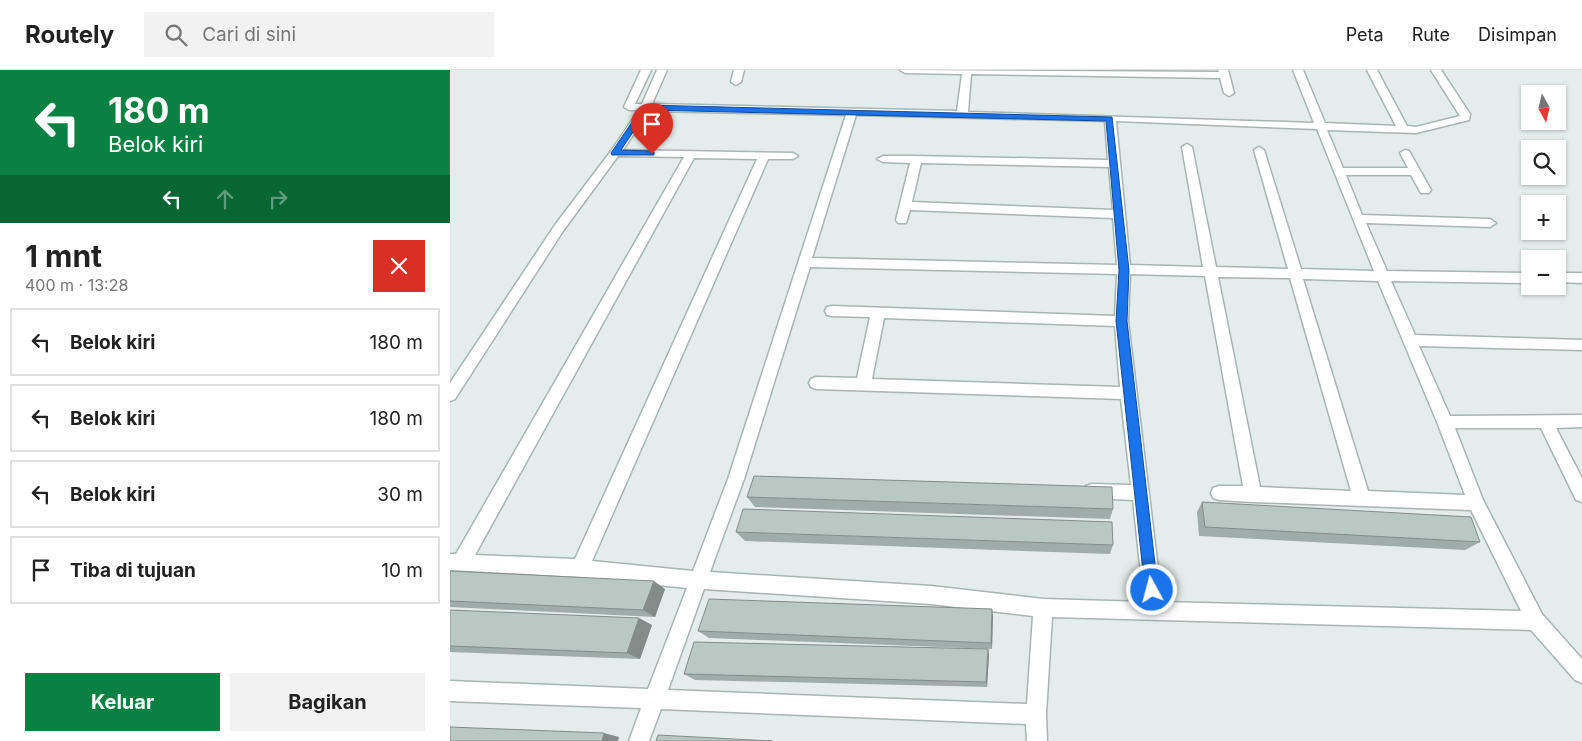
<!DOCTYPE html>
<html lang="id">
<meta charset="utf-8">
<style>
body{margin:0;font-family:Inter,sans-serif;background:#f2f2f2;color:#222;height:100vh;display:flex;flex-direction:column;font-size:19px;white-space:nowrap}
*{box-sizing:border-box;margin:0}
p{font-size:16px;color:#767676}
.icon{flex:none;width:28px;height:28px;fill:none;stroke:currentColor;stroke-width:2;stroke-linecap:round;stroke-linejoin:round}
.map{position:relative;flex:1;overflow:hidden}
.sheet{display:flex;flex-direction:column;background:#fff;width:450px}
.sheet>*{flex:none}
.banner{background:#0b8043;color:#fff;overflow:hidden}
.needle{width:32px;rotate:172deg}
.buttons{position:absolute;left:1071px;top:15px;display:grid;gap:10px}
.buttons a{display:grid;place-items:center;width:45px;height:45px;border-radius:0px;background:#fff;box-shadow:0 1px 4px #0004;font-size:25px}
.pin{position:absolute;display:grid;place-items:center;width:42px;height:42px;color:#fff;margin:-51px -21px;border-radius:50% 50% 50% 0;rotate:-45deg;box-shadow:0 0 5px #0007}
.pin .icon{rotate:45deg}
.me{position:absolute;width:55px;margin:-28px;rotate:353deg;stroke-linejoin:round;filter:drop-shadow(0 0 4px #0008)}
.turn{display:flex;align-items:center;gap:18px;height:105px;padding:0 25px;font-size:22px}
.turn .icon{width:65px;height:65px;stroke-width:2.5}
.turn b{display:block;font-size:35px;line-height:42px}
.lanes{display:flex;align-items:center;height:48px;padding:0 25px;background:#0003;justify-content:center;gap:25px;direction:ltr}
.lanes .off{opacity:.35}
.round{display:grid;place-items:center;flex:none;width:52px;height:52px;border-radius:0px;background:#f2f2f2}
.summary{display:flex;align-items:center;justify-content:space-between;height:85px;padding:0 25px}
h1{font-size:30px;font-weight:700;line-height:38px}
.cta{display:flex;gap:10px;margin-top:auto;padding:10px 25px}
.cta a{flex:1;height:58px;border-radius:0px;background:#0b8043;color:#fff;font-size:20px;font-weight:700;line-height:58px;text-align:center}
.cta a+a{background:#f2f2f2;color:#222}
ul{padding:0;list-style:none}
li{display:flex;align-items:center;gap:15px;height:68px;margin:0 10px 8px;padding:0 15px;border:2px solid #e0e0e0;border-radius:0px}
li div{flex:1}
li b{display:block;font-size:19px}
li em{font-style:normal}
header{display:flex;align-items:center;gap:30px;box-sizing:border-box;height:70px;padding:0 25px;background:#fff;border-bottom:1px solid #e0e0e0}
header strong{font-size:24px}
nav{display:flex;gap:28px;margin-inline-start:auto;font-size:18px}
.search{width:350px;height:45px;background:#f2f2f2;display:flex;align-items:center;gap:12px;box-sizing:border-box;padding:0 18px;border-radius:0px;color:#767676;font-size:19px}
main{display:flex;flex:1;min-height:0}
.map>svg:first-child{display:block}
</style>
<header>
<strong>Routely</strong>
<div class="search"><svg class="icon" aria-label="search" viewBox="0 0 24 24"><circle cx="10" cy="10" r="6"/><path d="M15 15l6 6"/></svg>Cari di sini</div>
<nav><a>Peta</a><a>Rute</a><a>Disimpan</a></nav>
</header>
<main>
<section class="sheet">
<div class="banner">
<div class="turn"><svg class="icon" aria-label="left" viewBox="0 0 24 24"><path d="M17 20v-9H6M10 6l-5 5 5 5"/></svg><div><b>180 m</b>Belok kiri</div></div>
<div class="lanes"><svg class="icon" aria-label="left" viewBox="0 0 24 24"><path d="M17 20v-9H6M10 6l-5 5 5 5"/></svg><svg class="icon off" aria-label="ahead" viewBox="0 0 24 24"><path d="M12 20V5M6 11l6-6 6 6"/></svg><svg class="icon off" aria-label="right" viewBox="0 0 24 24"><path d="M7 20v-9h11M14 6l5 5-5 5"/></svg></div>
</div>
<div class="summary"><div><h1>1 mnt</h1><p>400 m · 13:28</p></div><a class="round" style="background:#d93025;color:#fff"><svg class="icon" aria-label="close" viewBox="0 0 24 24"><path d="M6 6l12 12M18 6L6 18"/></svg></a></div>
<ul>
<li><svg class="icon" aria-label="left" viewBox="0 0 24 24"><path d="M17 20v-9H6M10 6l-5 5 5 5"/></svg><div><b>Belok kiri</b></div><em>180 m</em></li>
<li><svg class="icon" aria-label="left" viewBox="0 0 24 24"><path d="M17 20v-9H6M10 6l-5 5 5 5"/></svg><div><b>Belok kiri</b></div><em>180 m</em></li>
<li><svg class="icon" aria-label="left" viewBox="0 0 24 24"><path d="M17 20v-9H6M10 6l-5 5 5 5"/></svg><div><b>Belok kiri</b></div><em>30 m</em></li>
<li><svg class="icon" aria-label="arrive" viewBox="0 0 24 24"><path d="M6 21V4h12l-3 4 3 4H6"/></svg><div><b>Tiba di tujuan</b></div><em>10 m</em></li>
</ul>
<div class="cta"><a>Keluar</a><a>Bagikan</a></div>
</section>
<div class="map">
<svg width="1132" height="671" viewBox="0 0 1132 671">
<rect width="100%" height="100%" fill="#e4edeb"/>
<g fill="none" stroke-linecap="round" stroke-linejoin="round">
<g stroke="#a7b5b3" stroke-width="3">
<g id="minor">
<path d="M191 0H201L185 34H192L207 0H217L202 34 507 41 512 4 455 3 450 0 769 2 768 0H778L784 23 779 26 774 23 770 8 521 4 518 42 864 53 843 0H853L875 53 946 56 917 0H927L957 56 966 57 1010 46 981 0H991L1020 44 1019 50 966 63 877 60 893 98H958L950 83 955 80 959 81 981 120 979 123H971L961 105H896L912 145 1040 149 1046 153 1040 157 916 153 937 201 1080 203V213L941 211 965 265 1132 270V280L969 276 1000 346 1132 345V357L1106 358 1132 408V432L1126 430 1091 358H1005L1033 430 1092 544 1132 589V613L1125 610 1081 560 602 547 596 644 597 671H577L576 654 211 639 199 671H179L191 638 0 631V611L198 619 237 518 130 507 0 500V484H6L234 87 168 86 113 161 5 329 0 331V313L105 155 161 81 189 40H179L174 37ZM199 41 396 45 278 409 243 501 142 491 318 89H343L348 86 343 83 173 80ZM406 45 655 51 658 90 464 86H433L427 89 433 92 460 93 446 150 448 153H456L460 140 663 148 667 195 362 188ZM666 51 867 59 924 201 851 199 814 80 809 77 804 80 838 199 766 197 742 77 737 74 732 77 753 197 680 195ZM244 88 307 89 125 489 25 485ZM471 93 659 97 663 140 462 132ZM360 197 667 204 665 246 382 236 377 237 375 241 377 245 382 246 420 247 407 308 366 307 361 309 359 313 361 317 366 319 671 329 681 415 642 414 636 416 634 421 636 426 642 428 683 430 694 532 593 529 481 516 260 502 294 409ZM680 204 755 206 793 416H769L763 418 761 423 763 428 769 430 803 432 1021 440 1071 541 712 532 678 251ZM768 207 840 208 901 421 810 417ZM853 209 928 211 987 352 1015 425 918 421ZM434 248 665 256 670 317 422 309ZM254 519 481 534 583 546 577 634 218 620Z"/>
<polygon points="284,0 294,0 291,12 286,15 281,12"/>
<polygon points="1108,203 1132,203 1132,213 1108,212"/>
</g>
</g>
<use href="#minor" fill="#fff" fill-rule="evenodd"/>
</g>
<g fill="#a0aca9">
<polygon points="297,427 663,439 660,449 305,437"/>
<polygon points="752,432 1030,472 1015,480 749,466 747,442"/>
<polygon points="286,462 663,475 660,484 295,471"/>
<polygon points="0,501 215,519 205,547 0,537"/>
<polygon points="0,540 202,555 190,589 0,582"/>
<polygon points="543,546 542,579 259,568 248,561"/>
<polygon points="538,579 539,585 537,617 245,610 234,604"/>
</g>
<g fill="#828c89">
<polygon points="204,511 215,519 205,547 193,540"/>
<polygon points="542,539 543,546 542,579 541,573"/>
<polygon points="189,548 202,555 190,589 177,583"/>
<polygon points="538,579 539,585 537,617 536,612"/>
<polygon points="154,663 169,667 168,671 152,671"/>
</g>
<g fill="#bac8c4" stroke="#828c89">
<polygon points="304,406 662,417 663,439 297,427"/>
<polygon points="752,432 1021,447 1030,472 755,457"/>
<polygon points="293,439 662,452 663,475 286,462"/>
<polygon points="0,501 204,511 193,540 0,531"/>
<polygon points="259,529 542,539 541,573 248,561"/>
<polygon points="0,540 189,548 177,583 0,576"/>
<polygon points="244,572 538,579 536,612 234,604"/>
<polygon points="0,657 154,663 152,671 0,671"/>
<polygon points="208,665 322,671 206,671"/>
</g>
<polygon fill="#1a73e8" stroke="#114b97" points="196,35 662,47 679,200 677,251 708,520 706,525 702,527 697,525 695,520 666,251 669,200 656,51 198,40 171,80 202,81 204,82 204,85 162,85 161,83 193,36"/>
</svg>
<div class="buttons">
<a><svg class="needle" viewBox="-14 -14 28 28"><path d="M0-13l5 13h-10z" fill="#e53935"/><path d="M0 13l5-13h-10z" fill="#767676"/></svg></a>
<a><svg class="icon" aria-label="search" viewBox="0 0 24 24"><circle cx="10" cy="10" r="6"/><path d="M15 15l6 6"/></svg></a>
<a>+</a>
<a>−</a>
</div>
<div class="pin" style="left:202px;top:84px;background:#d93025"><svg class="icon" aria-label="arrive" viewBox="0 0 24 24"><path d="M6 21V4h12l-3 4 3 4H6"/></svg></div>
<svg class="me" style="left:702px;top:520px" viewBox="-20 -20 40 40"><circle r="17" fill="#1a73e8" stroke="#fff" stroke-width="3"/><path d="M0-11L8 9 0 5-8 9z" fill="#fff"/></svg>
</div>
</main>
